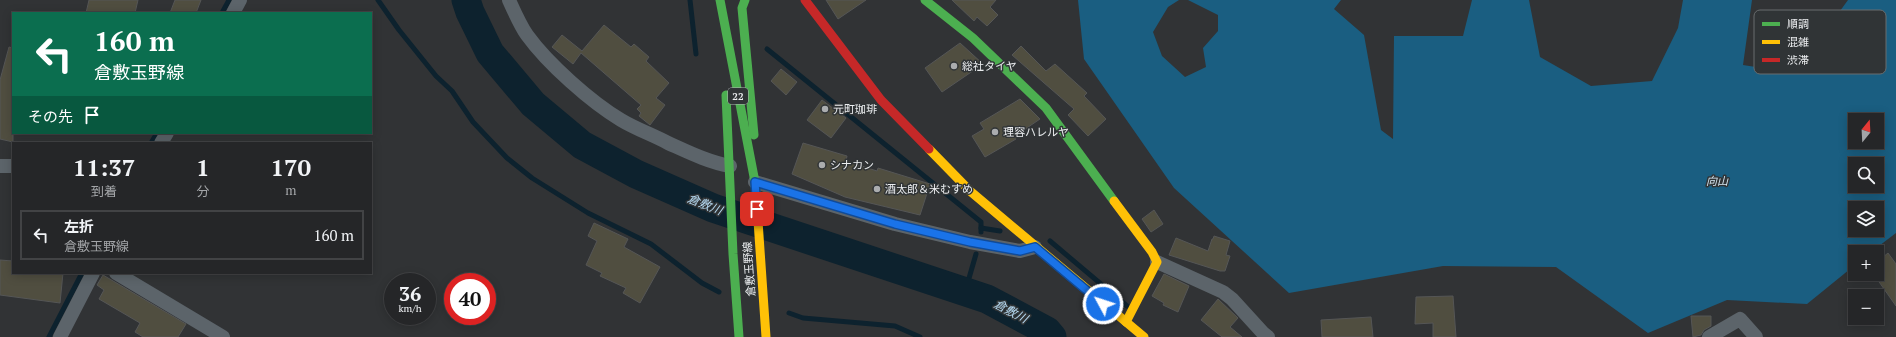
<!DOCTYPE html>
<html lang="ja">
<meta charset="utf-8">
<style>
body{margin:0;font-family:"PT Serif","Noto Sans JP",serif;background:#2d2e30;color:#f1f3f6;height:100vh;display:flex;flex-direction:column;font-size:15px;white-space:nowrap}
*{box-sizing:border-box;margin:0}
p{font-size:13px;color:#a3a5a8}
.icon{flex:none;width:22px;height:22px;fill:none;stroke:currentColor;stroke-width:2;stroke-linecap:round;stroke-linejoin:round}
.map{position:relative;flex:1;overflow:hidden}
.drawer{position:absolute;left:12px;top:142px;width:360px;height:132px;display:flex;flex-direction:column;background:#252628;border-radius:0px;box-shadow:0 2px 10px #0003,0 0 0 1px #424345}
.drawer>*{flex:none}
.banner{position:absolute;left:12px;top:12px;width:360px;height:122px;border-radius:0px;box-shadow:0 2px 10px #0003,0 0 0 1px #424345;background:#0b6e4f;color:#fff;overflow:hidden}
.needle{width:26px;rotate:18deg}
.tools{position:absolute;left:1848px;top:113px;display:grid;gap:8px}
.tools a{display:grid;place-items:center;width:36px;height:36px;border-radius:0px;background:#252628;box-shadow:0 2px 10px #0003,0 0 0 1px #424345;font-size:20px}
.speed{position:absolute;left:384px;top:273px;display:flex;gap:8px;font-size:20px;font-weight:700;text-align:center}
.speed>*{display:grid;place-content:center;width:52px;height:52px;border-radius:50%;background:#252628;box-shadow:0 2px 10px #0003,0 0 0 1px #424345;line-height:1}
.speed small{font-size:10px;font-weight:400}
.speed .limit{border:6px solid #d22;background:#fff;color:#111}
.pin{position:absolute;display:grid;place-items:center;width:34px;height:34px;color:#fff;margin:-17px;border-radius:8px;box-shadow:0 2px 6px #0006}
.me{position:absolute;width:44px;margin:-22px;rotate:310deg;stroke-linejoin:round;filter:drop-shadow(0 0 3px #0008)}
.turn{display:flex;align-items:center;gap:14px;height:84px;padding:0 16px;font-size:18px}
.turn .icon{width:52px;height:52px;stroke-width:2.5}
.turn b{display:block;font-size:28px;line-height:34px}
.then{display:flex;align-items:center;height:38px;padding:0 16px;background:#0003;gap:8px;font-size:15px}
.eta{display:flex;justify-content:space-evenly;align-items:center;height:68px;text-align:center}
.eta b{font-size:24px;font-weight:800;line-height:28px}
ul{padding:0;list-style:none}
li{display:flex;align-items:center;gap:12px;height:50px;margin:0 8px 6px;padding:0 8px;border:2px solid #424345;border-radius:0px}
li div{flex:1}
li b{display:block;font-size:15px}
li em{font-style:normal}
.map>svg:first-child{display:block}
</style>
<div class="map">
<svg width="1896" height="337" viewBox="0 0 1896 337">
<rect width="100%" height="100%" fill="#313335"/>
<path fill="#1a5e81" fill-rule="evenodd" d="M1078 0H1179L1168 7 1153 32 1162 56 1185 77 1206 67 1203 48 1218 31V15L1188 0H1341L1334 9 1364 35 1381 130 1393 139 1394 36H1463L1472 0H1529L1540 57 1591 86 1652 81 1678 28 1683 0H1752L1743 65 1795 73 1848 0H1896V233L1871 252H1855V265L1807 304 1727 300 1648 333 1556 267 1443 266 1289 293 1174 188 1084 59ZM1855 120H1877V142H1855ZM1855 164H1877V186H1855ZM1855 208H1877V230H1855Z"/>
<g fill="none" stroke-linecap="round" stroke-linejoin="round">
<g stroke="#0d222e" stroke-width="5">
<polyline points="378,0 399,30 436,76 452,91 473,122 507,158 532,178 588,213 651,244 702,283 719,292"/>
<polyline points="690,0 696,54"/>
<polyline points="222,13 229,0"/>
<polyline points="767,49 981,222 981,232"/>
<polyline points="151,143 157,133"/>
<polyline points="981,228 1000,231"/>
<polyline points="1050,241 1127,306"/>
<polyline points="965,292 976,254"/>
<polyline points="789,313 803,318 895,326 920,337"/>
<polyline points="49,337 82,273"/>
</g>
<polyline stroke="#0d222e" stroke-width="29" points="466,0 470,12 490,53 533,104 582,145 636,174 713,208 987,299 1047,331 1052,337"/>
</g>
<g fill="#504e40" stroke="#555656">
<polygon points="89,0 138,0 135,13 86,13"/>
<polygon points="175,0 201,0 196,13 170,13"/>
<polygon points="826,0 866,0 838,19"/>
<polygon points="952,0 996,0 990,7 998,15 987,26 977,17 974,21"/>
<polygon points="604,25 631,47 634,44 649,57 646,61 669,83 656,98 665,105 650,125 639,116 641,113 637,109 641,105 581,53 573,64 552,47 562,35 582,51"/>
<polygon points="960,43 983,64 942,92 925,68"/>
<polygon points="1021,46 1046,71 1055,64 1087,93 1084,96 1106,119 1088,136 1068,115 1074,109 1012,55"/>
<polygon points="9,47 13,48 13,142 0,139 0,80"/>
<polygon points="781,69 797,82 786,95 771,81"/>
<polygon points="1020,99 1040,119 1015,136 1016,139 985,157 972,136 984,129 980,123"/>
<polygon points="822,100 846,118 831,138 807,120"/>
<polygon points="803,143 847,156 846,161 877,171 878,168 930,184 920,215 845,197 792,174"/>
<polygon points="1154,210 1163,224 1151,232 1142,219"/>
<polygon points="594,223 628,239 624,247 660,267 640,303 623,293 626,288 600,276 602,273 586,265 597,241 588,236"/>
<polygon points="1214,236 1230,241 1226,255 1230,256 1225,271 1220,271 1169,255 1176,238 1208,251 1212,239 1213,239"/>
<polygon points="1888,253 1896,264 1896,306 1877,279 1877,262"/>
<polygon points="0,260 13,261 13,273 63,273 60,303 0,295"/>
<polygon points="1164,274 1189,286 1178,312 1163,305 1164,303 1152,296"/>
<polygon points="103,275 186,324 178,337 143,337 135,332 140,323 99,299 104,290 97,285"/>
<polygon points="1453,296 1456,337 1433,337 1433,323 1415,324 1416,297"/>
<polygon points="1218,299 1238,318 1230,327 1242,337 1222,337 1201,320"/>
<polygon points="1691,316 1711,316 1711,326 1704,330 1701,335 1693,337"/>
<polygon points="1371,317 1373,337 1322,337 1321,320"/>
</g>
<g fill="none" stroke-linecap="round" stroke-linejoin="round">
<g stroke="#5c646a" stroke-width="14">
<path d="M509 0C514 11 520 25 527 35 548 64 591 102 621 120 636 129 653 135 668 143 688 152 708 162 730 166"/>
<polyline points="233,13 240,0"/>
<polyline points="161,143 167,133"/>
<polyline points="0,166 13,166"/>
<polyline points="755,182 895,224 970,242 1020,251 1035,247"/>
<polyline points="1157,262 1223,292 1232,299 1263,333 1268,337"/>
<polyline points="116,273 223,337"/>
<polyline points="60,337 93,273"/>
<polyline points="1709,337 1740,319 1756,337"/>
</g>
<g stroke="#4caf50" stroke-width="9">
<polyline points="720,0 755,182 758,221"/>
<polyline points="745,0 742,8 754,135"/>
<polyline points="925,0 973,38 1046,108 1114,201"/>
<polyline points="726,95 733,254 739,337"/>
</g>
<g stroke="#ffc107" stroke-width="9">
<polyline points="929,149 970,191 1144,337"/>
<polyline points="1114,201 1152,252 1157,262 1126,322"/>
<polyline points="758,221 766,337"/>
</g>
<polyline stroke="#c62828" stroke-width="9" points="805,0 881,100 929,149"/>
</g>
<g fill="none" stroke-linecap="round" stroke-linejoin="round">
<g stroke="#114b97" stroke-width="10">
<polyline id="route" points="757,209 755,182 895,224 970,242 1020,251 1035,247 1103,304"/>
</g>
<use href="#route" stroke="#1a73e8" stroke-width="7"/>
</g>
<g fill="#abadaf" stroke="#303436" stroke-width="1.5">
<circle cx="954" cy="66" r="4"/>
<circle cx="825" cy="109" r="4"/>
<circle cx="995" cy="132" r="4"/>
<circle cx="822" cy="165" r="4"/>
<circle cx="877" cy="189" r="4"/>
</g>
<g text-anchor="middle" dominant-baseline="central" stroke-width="3" stroke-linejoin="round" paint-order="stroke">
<rect fill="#303436" stroke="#b4b6b8" stroke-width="1" x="728" y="88" width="20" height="16" rx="3"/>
<g font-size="10" font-weight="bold" fill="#eceef0">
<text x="738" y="96">22</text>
</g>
<g font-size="11" fill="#eceef0" stroke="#303436" text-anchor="start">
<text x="962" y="66">総社タイヤ</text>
<text x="833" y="109">元町珈琲</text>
<text x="1003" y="132">理容ハレルヤ</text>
<text x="830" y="165">シナカン</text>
<text x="885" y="189">酒太郎＆米むすめ</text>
</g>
<g font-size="11" font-style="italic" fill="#d5e7f3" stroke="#303436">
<text x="1717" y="181">向山</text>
</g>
<g font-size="11" fill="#eceef0" stroke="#303436">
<text transform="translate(749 269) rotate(-94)">倉敷玉野線</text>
</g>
<g font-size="12" font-style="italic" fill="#b5d9f1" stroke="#303436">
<text transform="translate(705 204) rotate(22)">倉敷川</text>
<text transform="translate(1011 311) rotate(28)">倉敷川</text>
</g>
</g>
<rect x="1754" y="10" width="132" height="64" rx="6" fill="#303436" stroke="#686c6e" stroke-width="1"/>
<rect x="1762" y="22" width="18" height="4" fill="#4caf50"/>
<rect x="1762" y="40" width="18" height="4" fill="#ffc107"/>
<rect x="1762" y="58" width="18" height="4" fill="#c62828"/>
<g font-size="11" fill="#eceef0">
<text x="1787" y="28">順調</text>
<text x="1787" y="46">混雑</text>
<text x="1787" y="64">渋滞</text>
</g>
</svg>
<div class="tools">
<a><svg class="needle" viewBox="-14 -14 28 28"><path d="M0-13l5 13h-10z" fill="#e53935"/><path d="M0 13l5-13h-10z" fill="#a3a5a8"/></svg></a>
<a><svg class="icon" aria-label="search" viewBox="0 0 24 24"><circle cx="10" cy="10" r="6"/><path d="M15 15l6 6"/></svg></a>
<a><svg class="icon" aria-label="layers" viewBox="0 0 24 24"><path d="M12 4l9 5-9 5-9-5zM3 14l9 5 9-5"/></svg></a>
<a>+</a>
<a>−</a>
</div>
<div class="speed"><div>36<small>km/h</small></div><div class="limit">40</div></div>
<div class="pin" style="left:757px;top:209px;background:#d93025"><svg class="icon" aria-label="arrive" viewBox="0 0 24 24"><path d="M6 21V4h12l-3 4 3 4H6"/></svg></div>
<svg class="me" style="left:1103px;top:304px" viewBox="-20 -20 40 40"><circle r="17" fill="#1a73e8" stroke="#fff" stroke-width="3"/><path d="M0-11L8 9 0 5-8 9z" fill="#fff"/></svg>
<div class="banner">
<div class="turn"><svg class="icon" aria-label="left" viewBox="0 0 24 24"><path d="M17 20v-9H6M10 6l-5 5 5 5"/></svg><div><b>160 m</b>倉敷玉野線</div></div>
<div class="then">その先<svg class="icon" aria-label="arrive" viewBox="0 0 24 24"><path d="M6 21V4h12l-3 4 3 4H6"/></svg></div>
</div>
<section class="drawer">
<div class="eta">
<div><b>11:37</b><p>到着</p></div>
<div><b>1</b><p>分</p></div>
<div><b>170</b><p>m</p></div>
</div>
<ul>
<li><svg class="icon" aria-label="left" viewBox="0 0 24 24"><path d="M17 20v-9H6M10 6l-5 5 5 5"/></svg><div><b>左折</b><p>倉敷玉野線</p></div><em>160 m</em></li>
</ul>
</section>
</div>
